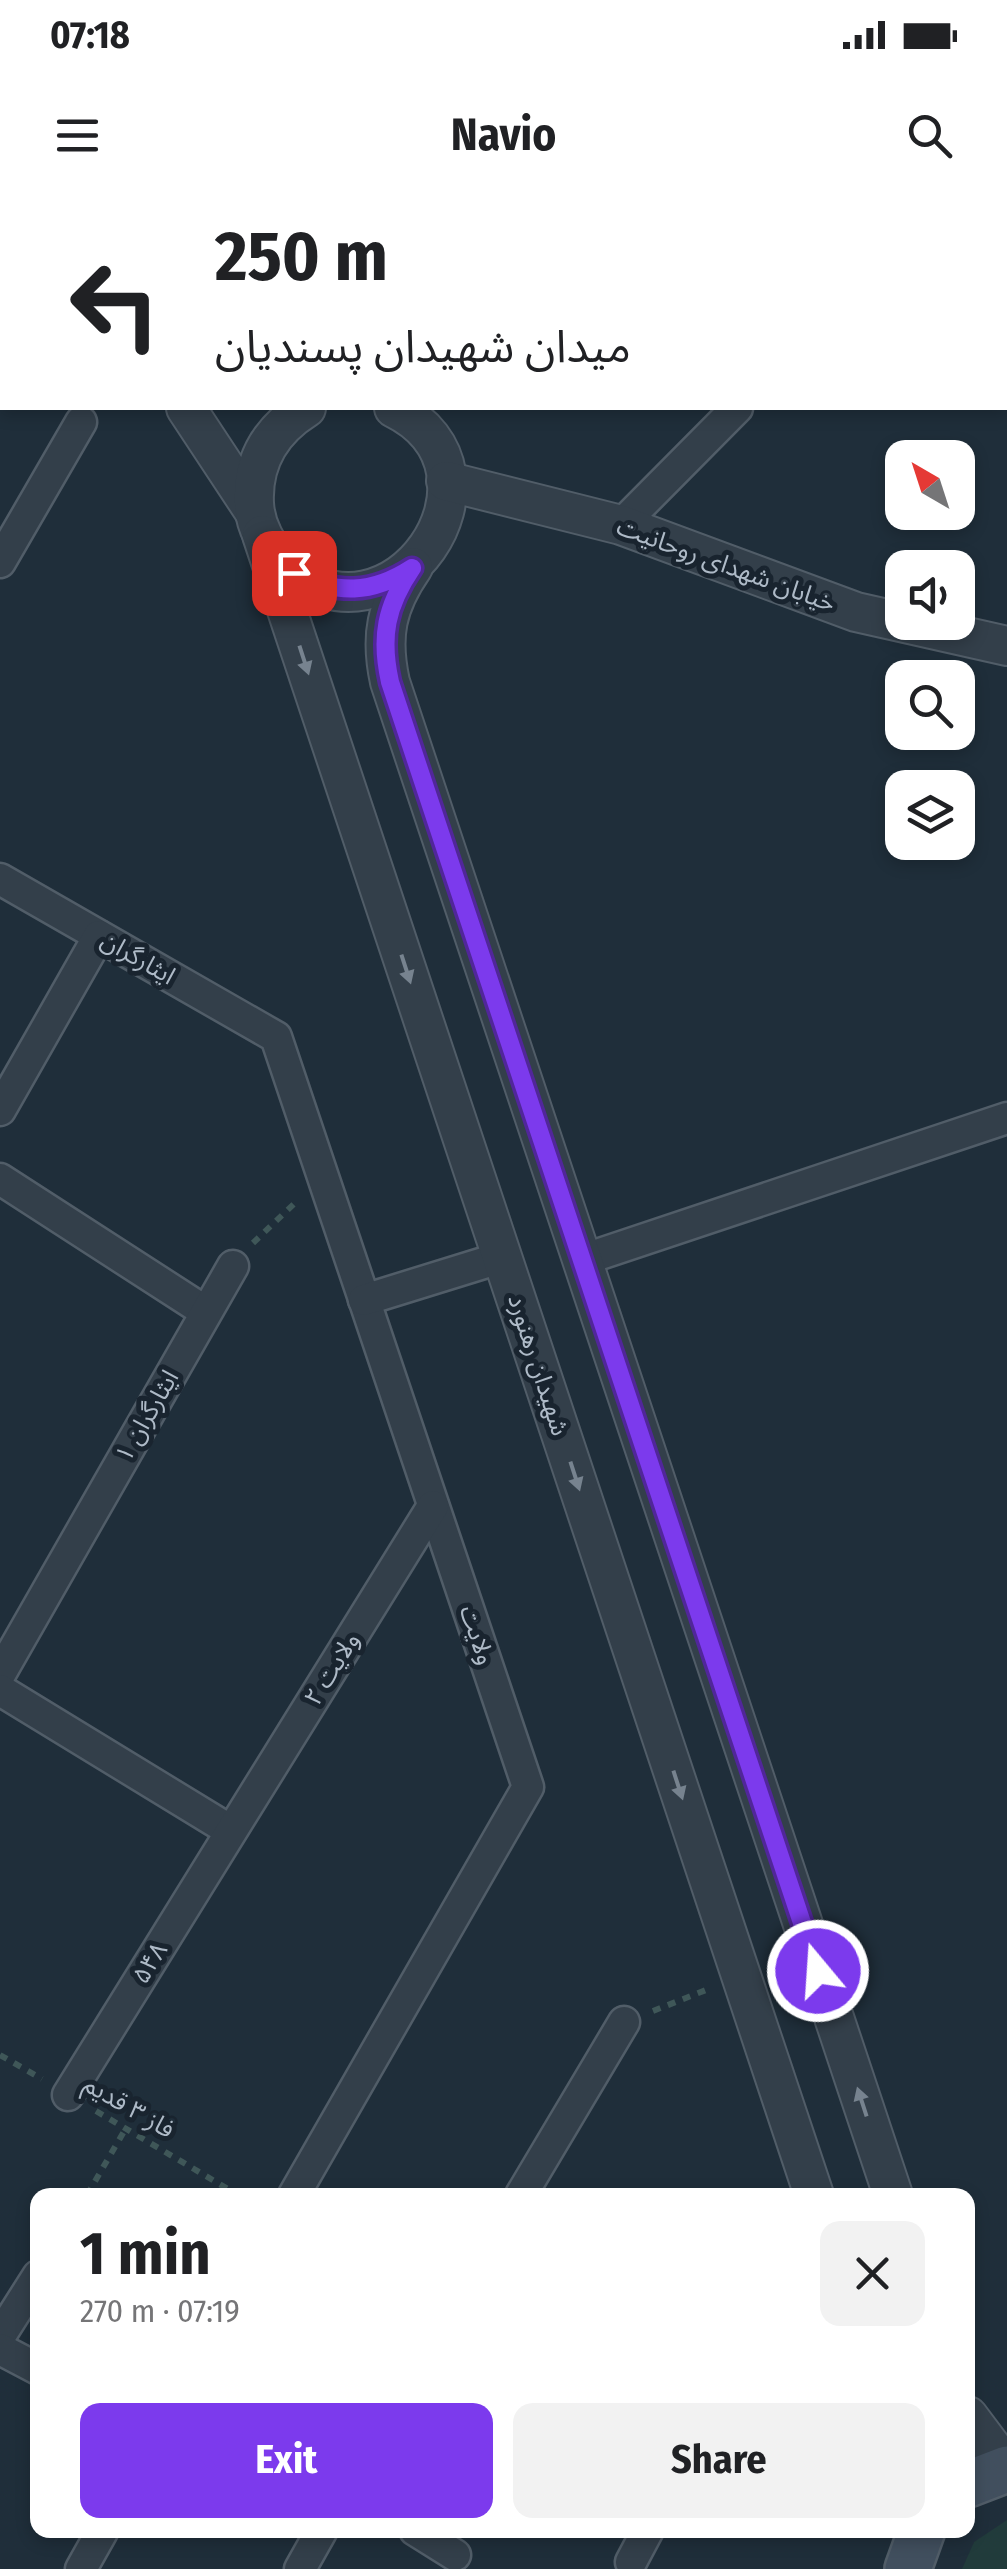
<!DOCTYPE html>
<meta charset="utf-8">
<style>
body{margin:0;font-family:"Fira Sans Condensed","Noto Sans Arabic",sans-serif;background:#f2f2f2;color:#202124;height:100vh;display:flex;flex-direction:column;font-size:38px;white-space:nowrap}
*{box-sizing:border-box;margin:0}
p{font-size:32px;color:#757577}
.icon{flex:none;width:55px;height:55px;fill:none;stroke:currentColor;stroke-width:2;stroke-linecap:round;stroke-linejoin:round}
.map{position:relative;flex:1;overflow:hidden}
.panel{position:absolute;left:30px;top:1988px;width:945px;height:350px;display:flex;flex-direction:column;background:#fff;border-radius:20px;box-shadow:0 5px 15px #0003}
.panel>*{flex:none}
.guide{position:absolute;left:0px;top:0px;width:1008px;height:210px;box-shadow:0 5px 15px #0003;background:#fff;color:#202124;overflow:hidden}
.needle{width:65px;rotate:321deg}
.tools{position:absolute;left:885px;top:240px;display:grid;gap:20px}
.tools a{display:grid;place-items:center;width:90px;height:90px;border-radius:20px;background:#fff;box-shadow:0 5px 15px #0003;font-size:50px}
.pin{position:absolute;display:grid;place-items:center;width:85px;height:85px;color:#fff;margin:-42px;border-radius:20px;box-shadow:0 5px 15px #0006}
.me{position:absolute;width:110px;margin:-55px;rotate:342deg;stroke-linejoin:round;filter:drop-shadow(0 0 8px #0008)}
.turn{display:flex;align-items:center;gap:35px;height:210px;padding:0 50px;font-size:45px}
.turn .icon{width:130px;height:130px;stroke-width:2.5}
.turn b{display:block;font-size:70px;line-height:85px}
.round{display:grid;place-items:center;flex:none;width:105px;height:105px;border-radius:20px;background:#f2f2f2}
.summary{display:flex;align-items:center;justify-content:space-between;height:170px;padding:0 50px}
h1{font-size:60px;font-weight:700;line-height:75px}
.action{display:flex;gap:20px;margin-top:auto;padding:20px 50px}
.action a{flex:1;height:115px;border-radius:20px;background:#7c3aed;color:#fff;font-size:40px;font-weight:700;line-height:115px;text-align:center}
.action a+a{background:#f2f2f2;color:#202124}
.status{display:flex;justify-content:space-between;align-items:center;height:70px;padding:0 50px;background:#fff;direction:ltr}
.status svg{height:28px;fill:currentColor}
header{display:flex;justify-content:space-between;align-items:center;height:130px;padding:0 50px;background:#fff;font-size:45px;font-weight:700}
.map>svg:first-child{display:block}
</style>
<div class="status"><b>07:18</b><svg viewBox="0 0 49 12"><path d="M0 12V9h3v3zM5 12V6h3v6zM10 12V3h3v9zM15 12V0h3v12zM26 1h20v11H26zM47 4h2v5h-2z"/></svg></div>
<header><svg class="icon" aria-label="menu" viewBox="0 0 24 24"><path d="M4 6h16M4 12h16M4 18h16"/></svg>Navio<svg class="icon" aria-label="search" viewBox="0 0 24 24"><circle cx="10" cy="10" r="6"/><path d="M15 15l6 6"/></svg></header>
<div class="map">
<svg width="1007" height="2369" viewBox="0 0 1007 2369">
<rect width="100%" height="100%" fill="#1f2e3a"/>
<polygon fill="#213b3b" points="1007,2320 1007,2369 962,2369 974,2342"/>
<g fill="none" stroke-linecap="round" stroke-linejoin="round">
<g stroke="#515d68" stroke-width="35">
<g id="minor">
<polyline points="226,2 229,0"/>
<polyline points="937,2 940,0"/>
<polyline points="621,325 737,208"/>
<polyline points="0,362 81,222"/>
<polyline points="0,679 276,837 528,1587 294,1995"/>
<polyline points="0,910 99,736"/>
<polyline points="0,979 206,1112"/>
<polyline points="582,1060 1007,918"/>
<polyline points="364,1100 503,1057"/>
<polyline points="0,1474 233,1066"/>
<polyline points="0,1490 231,1631"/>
<polyline points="68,1895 433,1306"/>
<polyline points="521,1995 624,1822"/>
<polyline points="0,2136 38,2076"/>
<polyline points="0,2149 38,2169"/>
<polyline points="415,2330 455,2355"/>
<polyline points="631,2362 648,2330"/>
<polyline points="81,2369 103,2330"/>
<polyline points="300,2369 322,2330"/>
</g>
</g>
<g stroke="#515d68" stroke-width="42">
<g id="tertiary">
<polyline points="40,0 44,2"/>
<polyline points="0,63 2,64"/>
<polyline points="186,208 254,311"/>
<path d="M306 208C271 230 252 261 254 303 255 326 267 348 284 364 391 463 523 272 394 208"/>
<polyline points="446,281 621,325 856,412 1007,446"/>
<polyline points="262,335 814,1995"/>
<path d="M413 367C386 406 380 436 390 482L893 1995"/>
<polyline points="968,2216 1007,2268"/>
</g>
</g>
<g stroke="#515d68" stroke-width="50">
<g id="secondary">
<polyline points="968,2284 1007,2269"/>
<polyline points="908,2369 922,2330"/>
</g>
</g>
<g stroke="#3f5758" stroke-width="6" stroke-dasharray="8 8" stroke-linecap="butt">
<polyline points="253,1043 298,1000"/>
<polyline points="653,1811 706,1790"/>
<polyline points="0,1855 42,1879"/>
<polyline points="96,1911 238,1995"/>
<polyline points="87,1995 126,1928"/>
</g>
<use href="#minor" stroke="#333f4a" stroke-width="30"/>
<use href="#tertiary" stroke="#333f4a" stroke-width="38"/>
<use href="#secondary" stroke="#414f5e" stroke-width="45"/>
</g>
<defs><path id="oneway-solid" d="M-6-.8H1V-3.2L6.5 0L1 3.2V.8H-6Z" transform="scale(2.5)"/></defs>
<g fill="#77838f">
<use href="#oneway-solid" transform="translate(304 460) rotate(72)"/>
<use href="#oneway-solid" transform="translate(406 769) rotate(72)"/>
<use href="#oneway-solid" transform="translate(575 1276) rotate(72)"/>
<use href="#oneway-solid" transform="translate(678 1585) rotate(72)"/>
<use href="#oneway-solid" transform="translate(862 1902) rotate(-108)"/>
</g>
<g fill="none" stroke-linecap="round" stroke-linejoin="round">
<g stroke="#51269a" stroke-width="25">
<path id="route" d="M294 373C337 395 372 394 412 368 386 406 380 437 390 482L818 1771"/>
</g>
<use href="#route" stroke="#7c3aed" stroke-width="18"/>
</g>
<g text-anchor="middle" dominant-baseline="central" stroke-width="10" stroke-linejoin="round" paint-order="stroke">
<g font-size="25" fill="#aebac7" stroke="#19242f">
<text transform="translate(726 365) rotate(20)">خیابان شهدای روحانیت</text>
<text transform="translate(138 758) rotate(30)">ایثارگران</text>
<text transform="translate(538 1165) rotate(72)">شهیدان رهنورد</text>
<text transform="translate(147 1216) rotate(-60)">ایثارگران ۱</text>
<text transform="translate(477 1435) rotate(71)">ولایت</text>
<text transform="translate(332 1469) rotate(-58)">ولایت ۲</text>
<text transform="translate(150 1763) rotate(-58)">۵۴۸</text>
<text transform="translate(129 1907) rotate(30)">فاز ۳ قدیم</text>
</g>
</g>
</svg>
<div class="tools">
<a><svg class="needle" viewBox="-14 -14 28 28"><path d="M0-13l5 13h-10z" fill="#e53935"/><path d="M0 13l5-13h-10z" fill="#757577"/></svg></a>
<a><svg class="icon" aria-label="sound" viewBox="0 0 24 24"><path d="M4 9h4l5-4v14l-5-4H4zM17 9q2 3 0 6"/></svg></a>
<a><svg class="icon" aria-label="search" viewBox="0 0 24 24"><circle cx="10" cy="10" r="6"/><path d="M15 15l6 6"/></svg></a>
<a><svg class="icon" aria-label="layers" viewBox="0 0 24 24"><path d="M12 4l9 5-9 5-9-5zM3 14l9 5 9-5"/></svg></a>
</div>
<div class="pin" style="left:294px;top:373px;background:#d93025"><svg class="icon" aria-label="arrive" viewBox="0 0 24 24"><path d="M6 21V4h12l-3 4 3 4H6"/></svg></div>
<svg class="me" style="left:818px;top:1771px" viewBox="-20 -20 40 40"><circle r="17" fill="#7c3aed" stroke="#fff" stroke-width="3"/><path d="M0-11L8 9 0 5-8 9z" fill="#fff"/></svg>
<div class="guide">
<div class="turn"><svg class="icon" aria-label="left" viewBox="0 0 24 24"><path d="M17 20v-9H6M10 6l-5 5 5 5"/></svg><div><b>250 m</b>میدان شهیدان پسندیان</div></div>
</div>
<section class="panel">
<div class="summary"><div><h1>1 min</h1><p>270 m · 07:19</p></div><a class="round"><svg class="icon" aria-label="close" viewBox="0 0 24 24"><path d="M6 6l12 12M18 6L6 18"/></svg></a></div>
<div class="action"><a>Exit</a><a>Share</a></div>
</section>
</div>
